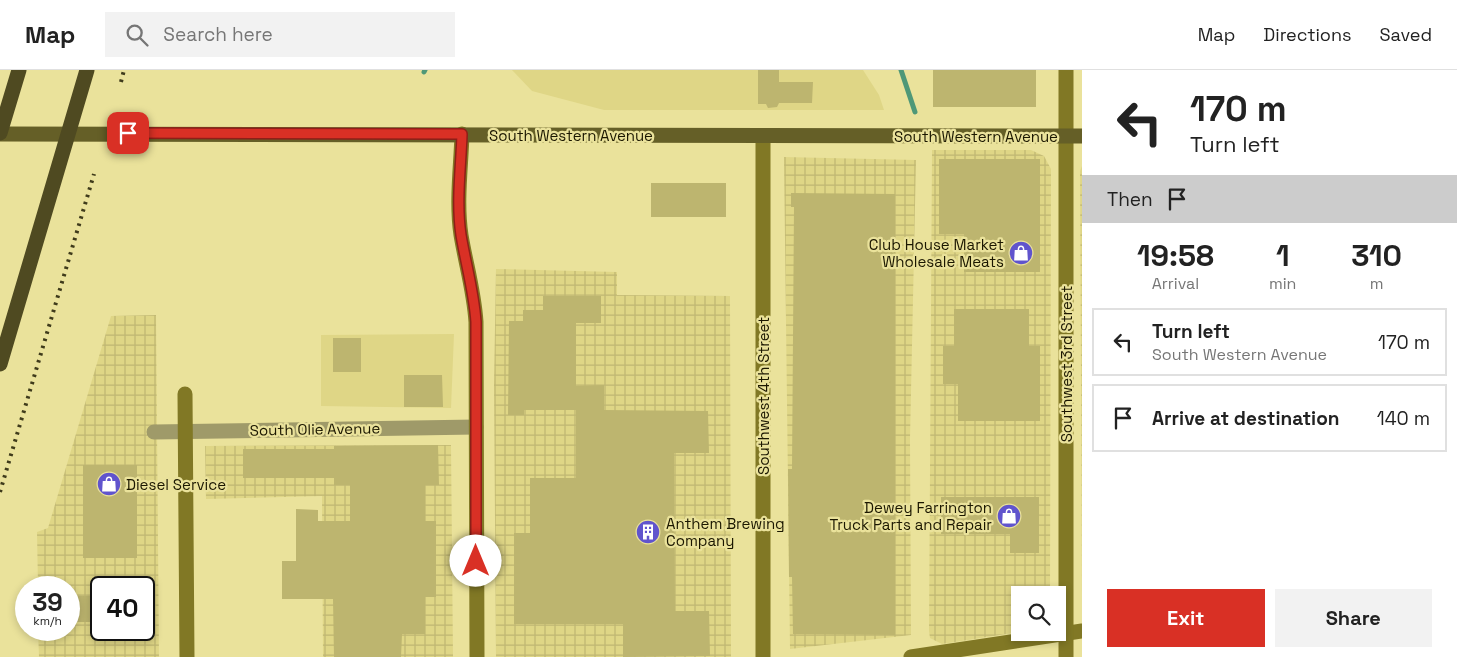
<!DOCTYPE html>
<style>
body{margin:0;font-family:"Space Grotesk",sans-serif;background:#f2f2f2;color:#222;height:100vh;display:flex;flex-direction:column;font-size:19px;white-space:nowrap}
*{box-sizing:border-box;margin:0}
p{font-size:16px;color:#767676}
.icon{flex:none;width:28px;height:28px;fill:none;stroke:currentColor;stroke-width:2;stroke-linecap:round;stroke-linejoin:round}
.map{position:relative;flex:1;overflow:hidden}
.drawer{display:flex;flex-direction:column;background:#fff;width:375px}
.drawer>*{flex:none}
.banner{background:#fff;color:#222;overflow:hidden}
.tools{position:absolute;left:1011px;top:516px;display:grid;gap:10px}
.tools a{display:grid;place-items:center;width:55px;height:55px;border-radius:0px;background:#fff;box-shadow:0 2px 8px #0003;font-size:25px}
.speed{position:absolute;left:15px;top:506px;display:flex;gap:10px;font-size:25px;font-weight:700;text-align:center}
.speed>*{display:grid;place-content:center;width:65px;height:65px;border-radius:50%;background:#fff;box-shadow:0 2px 8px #0003;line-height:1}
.speed small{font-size:12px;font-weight:400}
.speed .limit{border:2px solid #111;border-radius:8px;background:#fff;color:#111}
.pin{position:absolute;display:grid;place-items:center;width:42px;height:42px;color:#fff;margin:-21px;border-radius:10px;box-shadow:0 2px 8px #0006}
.me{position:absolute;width:55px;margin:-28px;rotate:0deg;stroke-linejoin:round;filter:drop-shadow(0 0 4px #0008)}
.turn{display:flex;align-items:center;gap:18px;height:105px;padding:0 25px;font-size:22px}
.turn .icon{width:65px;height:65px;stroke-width:2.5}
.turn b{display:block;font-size:35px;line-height:42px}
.then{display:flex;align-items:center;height:48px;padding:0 25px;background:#0003;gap:10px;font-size:19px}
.eta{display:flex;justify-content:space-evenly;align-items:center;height:85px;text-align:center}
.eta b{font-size:30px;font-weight:700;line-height:35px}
.button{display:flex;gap:10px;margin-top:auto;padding:10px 25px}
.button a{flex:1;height:58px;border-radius:0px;background:#d93025;color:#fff;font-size:20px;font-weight:700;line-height:58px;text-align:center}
.button a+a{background:#f2f2f2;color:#222}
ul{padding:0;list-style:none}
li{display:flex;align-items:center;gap:15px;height:68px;margin:0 10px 8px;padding:0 15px;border:2px solid #e0e0e0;border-radius:0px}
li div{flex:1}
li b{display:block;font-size:19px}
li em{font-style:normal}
header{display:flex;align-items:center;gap:30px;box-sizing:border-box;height:70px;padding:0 25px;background:#fff;border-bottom:1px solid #e0e0e0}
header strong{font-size:24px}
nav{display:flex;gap:28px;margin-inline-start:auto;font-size:18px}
.search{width:350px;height:45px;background:#f2f2f2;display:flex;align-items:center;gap:12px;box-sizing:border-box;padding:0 18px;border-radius:0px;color:#767676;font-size:19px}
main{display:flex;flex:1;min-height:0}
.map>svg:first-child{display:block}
</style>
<header>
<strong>Map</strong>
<div class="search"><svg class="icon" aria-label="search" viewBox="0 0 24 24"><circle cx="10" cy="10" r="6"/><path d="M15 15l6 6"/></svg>Search here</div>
<nav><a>Map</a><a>Directions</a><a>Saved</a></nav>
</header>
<main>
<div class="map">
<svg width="1082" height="587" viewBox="0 0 1082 587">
<defs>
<pattern id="industrial-grid" width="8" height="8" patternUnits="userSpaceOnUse" patternTransform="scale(1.25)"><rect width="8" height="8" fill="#dfd686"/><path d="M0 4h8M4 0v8" fill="none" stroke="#bfb772"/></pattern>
</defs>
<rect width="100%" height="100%" fill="#eae29b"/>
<g fill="#dfd686">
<polygon points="512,0 863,0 879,25 884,40 604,40 532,21"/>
<polygon points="454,264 451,338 321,336 321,265"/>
</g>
<g fill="url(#industrial-grid)" fill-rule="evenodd">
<polygon points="932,80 1031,80 1044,86 1051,99 1050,525 1020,525 1020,562 942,574 930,568 929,561"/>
<polygon points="784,87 916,90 910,369 911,565 790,579"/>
<polygon points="1082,96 1082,526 1080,101"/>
<polygon points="496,199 617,202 617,225 730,226 731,587 496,587 494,314"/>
<path d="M156 245 159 587H39L38 560H69V518L38 517 37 462 48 458 111 246ZM101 518H144V560H101Z"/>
<polygon points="451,375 453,587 323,587 322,426 206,429 205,376"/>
</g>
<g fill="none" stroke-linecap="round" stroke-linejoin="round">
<g stroke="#4f9877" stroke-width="5">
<polyline points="901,0 915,42"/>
<polyline points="424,2 425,0"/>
</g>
</g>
<g fill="#bdb56f">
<polygon points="758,0 779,0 779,12 813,12 812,33 779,33 777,37 768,38 766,34 758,34"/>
<rect x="933" y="0" width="103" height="37"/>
<polygon points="939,89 1040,89 1040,202 964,202 964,164 939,164"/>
<rect x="651" y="113" width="75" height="34"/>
<polygon points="791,123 895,124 895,565 793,564 792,507 789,507 788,399 792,399 794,137 791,137"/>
<polygon points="543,226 601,226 601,253 576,253 576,316 604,315 604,340 708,341 709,383 674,383 675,541 709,541 710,586 623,587 623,554 514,554 514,463 530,463 530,408 576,408 576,340 524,340 524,345 508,345 509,251 523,251 523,240 543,240"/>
<polygon points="954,239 1029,239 1029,276 1040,276 1040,351 958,351 958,314 943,314 943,276 954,276"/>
<rect x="333" y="268" width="28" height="34"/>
<polygon points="404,305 442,305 443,337 404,337"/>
<polygon points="438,375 439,415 425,415 425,451 436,451 436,527 425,527 425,564 402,564 401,587 334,587 333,529 282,529 282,491 296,491 296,439 318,440 318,451 350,451 350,415 334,415 334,408 243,408 243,379 334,379 334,376"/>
<rect x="83" y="395" width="54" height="93"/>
<polygon points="941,427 1039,427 1039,483 1010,483 1010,464 941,464"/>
<rect x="69" y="526" width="32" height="26"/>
</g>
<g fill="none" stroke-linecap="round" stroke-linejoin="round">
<polyline stroke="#9f9a69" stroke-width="15" points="154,362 476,357"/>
<g stroke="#817825" stroke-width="15">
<path d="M462 64C461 97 456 132 461 165 466 195 474 221 476 252L477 587"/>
<polyline points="763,66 763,587"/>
<polyline points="185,324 187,587"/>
<polyline points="911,587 1082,561"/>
<polyline points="1066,587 1066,0"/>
</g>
<polyline stroke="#655f27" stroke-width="15" points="0,64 1082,66"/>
<g stroke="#4f4a21" stroke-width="15">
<polyline points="0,63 19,0"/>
<polyline points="0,294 87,0"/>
</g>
<g stroke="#3f3b1b" stroke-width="4" stroke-dasharray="2.5 5" stroke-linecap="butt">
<polyline points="121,12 124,0"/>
<polyline points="0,422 94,104"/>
</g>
</g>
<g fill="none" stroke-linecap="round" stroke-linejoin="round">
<g stroke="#8d1f18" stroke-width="12">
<path id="route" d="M128 63 462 64C461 97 456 132 461 165 466 195 474 222 476 252V491"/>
</g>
<use href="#route" stroke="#d93025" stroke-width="9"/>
</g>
<defs>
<g id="shop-disc" transform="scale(1.25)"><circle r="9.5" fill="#6054cd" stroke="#eae29b"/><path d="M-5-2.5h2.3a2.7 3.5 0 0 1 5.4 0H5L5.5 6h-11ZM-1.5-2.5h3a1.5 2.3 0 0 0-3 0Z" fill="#fff"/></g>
<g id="building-disc" transform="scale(1.25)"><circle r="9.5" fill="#6054cd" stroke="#eae29b"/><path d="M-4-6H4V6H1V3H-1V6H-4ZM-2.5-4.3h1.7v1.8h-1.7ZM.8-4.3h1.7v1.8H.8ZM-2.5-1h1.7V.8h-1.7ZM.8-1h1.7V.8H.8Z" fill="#fff"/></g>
</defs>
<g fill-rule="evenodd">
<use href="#shop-disc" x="1021" y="183"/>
<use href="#shop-disc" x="109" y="414"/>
<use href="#shop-disc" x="1009" y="446"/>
<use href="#building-disc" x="648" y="462"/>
</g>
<g text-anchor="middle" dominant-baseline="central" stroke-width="4.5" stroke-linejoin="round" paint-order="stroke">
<g font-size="15" fill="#1b1700" stroke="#eae29b">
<text x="571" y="65">South Western Avenue</text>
<text x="976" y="66">South Western Avenue</text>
<text transform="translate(1066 294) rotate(-90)">Southwest 3rd Street</text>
<text transform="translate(763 326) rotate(-90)">Southwest 4th Street</text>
<text transform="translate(315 359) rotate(-1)">South Olie Avenue</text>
</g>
<g font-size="15" fill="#1b1700" stroke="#eae29b" text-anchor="end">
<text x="1004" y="174">Club House Market<tspan x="1004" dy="17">Wholesale Meats</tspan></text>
<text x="126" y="414" text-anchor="start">Diesel Service</text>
<text x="992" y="437">Dewey Farrington<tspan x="992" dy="17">Truck Parts and Repair</tspan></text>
<text x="666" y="453" text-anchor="start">Anthem Brewing<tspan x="666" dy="17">Company</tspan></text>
</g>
</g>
</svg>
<div class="tools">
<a><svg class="icon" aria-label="search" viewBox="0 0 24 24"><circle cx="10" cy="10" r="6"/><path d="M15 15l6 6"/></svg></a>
</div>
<div class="speed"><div>39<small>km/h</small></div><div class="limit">40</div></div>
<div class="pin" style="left:128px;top:63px;background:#d93025"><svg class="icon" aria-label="arrive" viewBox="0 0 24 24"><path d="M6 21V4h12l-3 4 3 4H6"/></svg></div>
<svg class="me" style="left:476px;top:491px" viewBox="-20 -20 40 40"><circle r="19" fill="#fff"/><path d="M0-13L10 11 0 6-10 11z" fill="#d93025"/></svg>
</div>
<section class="drawer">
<div class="banner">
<div class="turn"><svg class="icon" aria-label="left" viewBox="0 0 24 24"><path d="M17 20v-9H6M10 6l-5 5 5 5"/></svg><div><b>170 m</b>Turn left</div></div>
<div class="then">Then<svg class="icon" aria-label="arrive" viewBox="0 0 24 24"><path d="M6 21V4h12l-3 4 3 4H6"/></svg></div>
</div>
<div class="eta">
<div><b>19:58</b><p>Arrival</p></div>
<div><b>1</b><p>min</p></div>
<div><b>310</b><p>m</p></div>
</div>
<ul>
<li><svg class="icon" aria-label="left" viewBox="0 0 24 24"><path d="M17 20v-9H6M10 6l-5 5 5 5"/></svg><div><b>Turn left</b><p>South Western Avenue</p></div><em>170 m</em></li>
<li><svg class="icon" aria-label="arrive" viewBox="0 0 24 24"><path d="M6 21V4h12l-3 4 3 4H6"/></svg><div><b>Arrive at destination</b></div><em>140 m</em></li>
</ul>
<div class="button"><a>Exit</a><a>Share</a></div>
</section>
</main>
